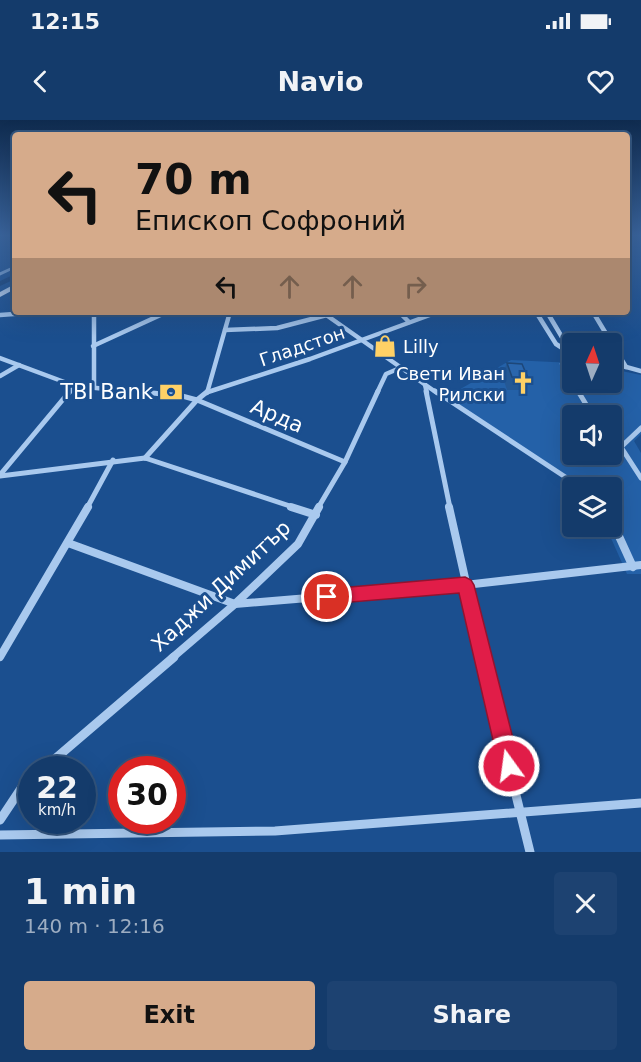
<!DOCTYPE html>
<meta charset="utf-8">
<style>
body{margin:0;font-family:"DejaVu Sans",sans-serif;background:#1d4271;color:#f1f3f6;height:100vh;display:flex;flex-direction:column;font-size:22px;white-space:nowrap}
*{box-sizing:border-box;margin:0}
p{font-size:20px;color:#9dadc1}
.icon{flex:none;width:33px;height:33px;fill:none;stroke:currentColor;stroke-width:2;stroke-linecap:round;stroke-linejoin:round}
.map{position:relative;height:732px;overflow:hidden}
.sheet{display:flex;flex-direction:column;background:#143b6b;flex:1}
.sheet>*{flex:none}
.banner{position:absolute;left:12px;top:12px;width:618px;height:183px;border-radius:6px;box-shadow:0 6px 24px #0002,0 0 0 2px #33557e;background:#d6ab8b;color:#111;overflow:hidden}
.needle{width:39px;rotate:3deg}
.tools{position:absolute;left:562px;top:213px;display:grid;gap:12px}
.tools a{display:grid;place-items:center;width:60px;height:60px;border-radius:6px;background:#143b6b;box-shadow:0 6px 24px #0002,0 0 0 2px #33557e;font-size:30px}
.speed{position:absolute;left:18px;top:636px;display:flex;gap:12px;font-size:30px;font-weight:700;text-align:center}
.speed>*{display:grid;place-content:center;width:78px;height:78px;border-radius:50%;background:#143b6b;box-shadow:0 6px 24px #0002,0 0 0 2px #33557e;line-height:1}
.speed small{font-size:15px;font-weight:400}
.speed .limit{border:9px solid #d22;background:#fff;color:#111}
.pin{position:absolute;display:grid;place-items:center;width:51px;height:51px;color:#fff;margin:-26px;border:3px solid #fff;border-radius:50%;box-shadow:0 2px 6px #0007}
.me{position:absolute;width:66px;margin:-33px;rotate:346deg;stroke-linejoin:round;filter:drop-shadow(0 0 4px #0008)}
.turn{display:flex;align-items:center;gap:21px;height:126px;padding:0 24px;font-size:27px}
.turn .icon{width:78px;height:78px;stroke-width:2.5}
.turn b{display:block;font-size:42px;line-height:51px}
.lanes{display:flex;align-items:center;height:57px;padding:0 24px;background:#0003;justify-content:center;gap:30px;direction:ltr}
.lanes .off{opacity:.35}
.round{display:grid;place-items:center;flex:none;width:63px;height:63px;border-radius:6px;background:#1d4271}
.head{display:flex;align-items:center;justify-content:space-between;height:102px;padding:0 24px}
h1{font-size:36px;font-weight:600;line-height:45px}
.primary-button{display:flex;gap:12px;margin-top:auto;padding:12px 24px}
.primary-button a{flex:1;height:69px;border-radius:6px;background:#d6ab8b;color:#111;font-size:24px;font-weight:600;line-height:69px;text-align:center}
.primary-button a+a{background:#1d4271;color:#f1f3f6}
.status{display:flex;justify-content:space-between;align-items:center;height:42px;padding:0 30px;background:#143b6b;direction:ltr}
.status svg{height:16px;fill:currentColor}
header{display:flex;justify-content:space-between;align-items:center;height:78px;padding:0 24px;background:#143b6b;font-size:27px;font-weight:600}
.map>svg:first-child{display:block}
</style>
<div class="status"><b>12:15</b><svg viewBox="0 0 49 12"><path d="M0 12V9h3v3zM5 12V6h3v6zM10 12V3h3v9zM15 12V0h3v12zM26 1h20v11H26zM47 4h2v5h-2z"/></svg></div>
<header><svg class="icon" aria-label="back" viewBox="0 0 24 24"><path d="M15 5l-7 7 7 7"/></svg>Navio<svg class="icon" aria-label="heart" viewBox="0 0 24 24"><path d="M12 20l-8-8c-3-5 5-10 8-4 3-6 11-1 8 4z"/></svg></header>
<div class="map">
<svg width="641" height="732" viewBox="0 0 641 732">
<rect width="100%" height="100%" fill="#1b4f8f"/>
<path fill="#2461a8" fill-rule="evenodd" d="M511 240 573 243V262H612V249L641 255V314L634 321 641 333V454H627L606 407 612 406V368L577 367 443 279ZM573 296H612V334H573Z"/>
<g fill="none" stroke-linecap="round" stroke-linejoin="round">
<polygon fill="#123a6d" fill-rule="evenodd" points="15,154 15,159 0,166 0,161"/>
<g stroke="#a9c9ee" stroke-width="3">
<polyline points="0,154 15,147"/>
<polyline points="627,181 629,184"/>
</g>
<g stroke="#a9c9ee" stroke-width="4.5">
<polyline points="94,192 94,267"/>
<polyline points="322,192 437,273"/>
<polyline points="399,192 409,202"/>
<polyline points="536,192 556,224 573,235"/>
<polyline points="547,192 572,234"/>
<polyline points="593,192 626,247"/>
<polyline points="0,195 42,192"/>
<polyline points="225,210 277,208 327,195"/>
<polyline points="93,226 167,192"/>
<polyline points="572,235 562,244 579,273"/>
<polyline points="0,238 75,266 149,273"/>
<polyline points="612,243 641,251"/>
<polyline points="0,256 19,245"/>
<polyline points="425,265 427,273"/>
<polyline points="208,272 310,239 438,192"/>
<polyline points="69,273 75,266"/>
<polyline points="207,273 230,192"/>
<polyline points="377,273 386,254 400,248"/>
</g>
<g stroke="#a9c9ee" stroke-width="5">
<polyline points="133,271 182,276 197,280 345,342"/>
<polyline points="426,271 450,388"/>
<polyline points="435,271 582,368"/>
<polyline points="578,271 593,296"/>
<polyline points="612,324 621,327 641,358"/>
<polyline points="621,327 641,308"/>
<polyline points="145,338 197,280 208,271"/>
<polyline points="0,355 70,271"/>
<polyline points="0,356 145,338 296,388"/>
<polyline points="87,388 113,340"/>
<polyline points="318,388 345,342 378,271"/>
</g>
<g stroke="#a9c9ee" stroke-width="8">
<polyline points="291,387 316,395"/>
<polyline points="449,387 483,538"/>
<polyline points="612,401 633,447"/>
<polyline points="68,423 235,484 465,465 641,445"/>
<polyline points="0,537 88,387"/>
<polyline points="172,538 235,484 298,424 319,387"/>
</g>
<g stroke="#a9c9ee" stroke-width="9">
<polyline points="482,537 530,732"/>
<polyline points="42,650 174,537"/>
<polyline points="0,700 22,667 32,659"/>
<polyline points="0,715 275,711 641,683"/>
</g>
<polygon fill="#d6e6fa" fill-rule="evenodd" points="15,164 15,169 0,177 0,172"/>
</g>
<polygon fill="#245895" points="507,243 528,258 523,270 507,270 502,255"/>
<polygon fill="#2a66ad" stroke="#1d4779" stroke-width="1.5" points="507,243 522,244 528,258 512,257"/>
<linearGradient id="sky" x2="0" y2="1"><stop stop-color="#0f2b4f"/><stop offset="0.53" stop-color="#39639b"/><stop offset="1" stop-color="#39639b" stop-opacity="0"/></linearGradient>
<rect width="641" height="217" fill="url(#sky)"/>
<polygon fill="#e11d48" stroke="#92132f" stroke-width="1.5" points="465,457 471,460 474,465 520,646 517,654 509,657 502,654 499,646 459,473 327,484 321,482 318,477 321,471 327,469"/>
<defs>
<g id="shop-bare" transform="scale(1.8)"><path d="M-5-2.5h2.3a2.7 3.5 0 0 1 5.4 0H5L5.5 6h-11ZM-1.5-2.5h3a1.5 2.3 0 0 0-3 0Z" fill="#ffd166" stroke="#1b4f8f" stroke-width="2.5" paint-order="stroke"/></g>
<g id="church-bare" transform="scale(1.8)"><path d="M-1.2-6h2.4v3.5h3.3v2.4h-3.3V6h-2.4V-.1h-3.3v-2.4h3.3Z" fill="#ffd166" stroke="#1b4f8f" stroke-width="2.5" paint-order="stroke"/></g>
<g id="bank-bare" transform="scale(1.8)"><path d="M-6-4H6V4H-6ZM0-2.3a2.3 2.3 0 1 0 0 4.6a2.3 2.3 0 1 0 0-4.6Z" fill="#ffd166" stroke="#1b4f8f" stroke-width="2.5" paint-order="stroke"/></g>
</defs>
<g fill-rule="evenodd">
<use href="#shop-bare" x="385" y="226"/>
<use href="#church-bare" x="523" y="263"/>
<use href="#bank-bare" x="171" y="272"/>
</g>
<g text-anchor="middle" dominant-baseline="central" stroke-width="6" stroke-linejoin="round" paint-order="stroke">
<g font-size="18" fill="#fff" stroke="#1b4f8f">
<text transform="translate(302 226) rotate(-19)">Гладстон</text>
</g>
<g font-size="18" fill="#fff" stroke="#1b4f8f" text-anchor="start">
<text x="403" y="226">Lilly</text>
<text x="505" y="253" text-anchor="end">Свети Иван<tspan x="505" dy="21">Рилски</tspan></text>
</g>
<g font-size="21" fill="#fff" stroke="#1b4f8f" text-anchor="end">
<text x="153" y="272">TBI Bank</text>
</g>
<g font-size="21" fill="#fff" stroke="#1b4f8f">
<text transform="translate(277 296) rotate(23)">Арда</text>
<text transform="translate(221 466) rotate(-43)">Хаджи Димитър</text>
</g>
</g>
</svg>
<div class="tools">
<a><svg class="needle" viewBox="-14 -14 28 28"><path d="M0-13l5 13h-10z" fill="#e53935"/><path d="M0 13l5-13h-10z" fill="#9dadc1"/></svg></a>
<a><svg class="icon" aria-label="sound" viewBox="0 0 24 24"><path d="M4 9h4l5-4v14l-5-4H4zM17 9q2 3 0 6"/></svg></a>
<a><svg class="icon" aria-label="layers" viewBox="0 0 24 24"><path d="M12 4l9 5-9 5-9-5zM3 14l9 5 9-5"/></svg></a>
</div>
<div class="speed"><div>22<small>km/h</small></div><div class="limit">30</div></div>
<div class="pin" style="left:327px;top:477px;background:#d93025"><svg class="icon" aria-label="arrive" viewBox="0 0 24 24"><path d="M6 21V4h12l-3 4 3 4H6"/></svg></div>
<svg class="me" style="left:509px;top:646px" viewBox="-20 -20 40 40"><circle r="17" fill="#e11d48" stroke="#fff" stroke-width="3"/><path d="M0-11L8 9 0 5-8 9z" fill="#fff"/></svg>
<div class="banner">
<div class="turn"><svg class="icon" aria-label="left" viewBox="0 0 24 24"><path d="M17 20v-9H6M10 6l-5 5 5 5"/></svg><div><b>70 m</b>Епископ Софроний</div></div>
<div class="lanes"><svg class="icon" aria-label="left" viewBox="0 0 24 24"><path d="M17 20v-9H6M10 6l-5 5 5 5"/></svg><svg class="icon off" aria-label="ahead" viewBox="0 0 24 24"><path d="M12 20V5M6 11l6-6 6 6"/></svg><svg class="icon off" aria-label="ahead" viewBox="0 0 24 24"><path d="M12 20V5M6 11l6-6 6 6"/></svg><svg class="icon off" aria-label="right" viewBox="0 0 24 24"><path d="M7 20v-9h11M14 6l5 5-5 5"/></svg></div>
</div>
</div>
<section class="sheet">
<div class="head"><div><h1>1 min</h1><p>140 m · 12:16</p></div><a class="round"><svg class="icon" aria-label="close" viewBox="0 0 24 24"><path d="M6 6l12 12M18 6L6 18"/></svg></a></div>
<div class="primary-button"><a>Exit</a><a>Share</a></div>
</section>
